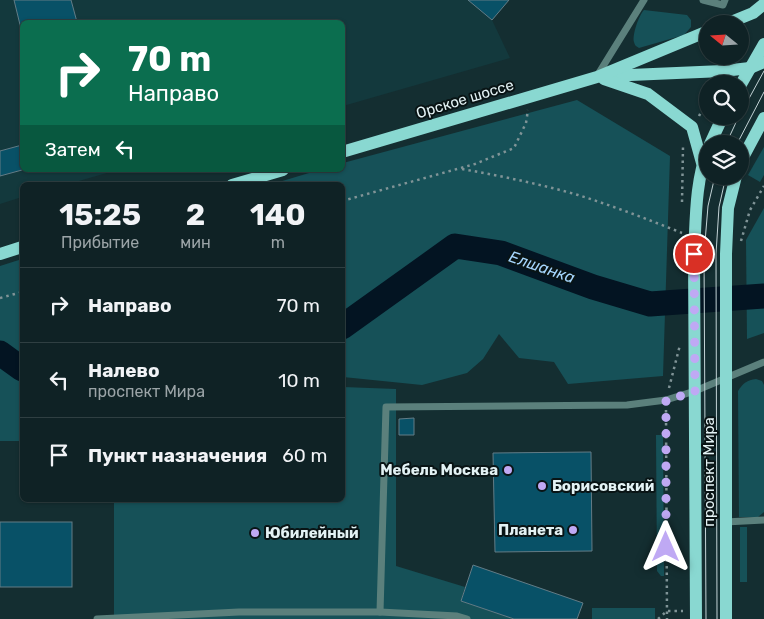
<!DOCTYPE html>
<html lang="ru">
<meta charset="utf-8">
<style>
body{margin:0;font-family:Rubik,sans-serif;background:#1d2f32;color:#f1f3f6;height:100vh;display:flex;flex-direction:column;font-size:19px;white-space:nowrap}
*{box-sizing:border-box;margin:0}
p{font-size:16px;color:#9ba4a7}
.icon{flex:none;width:28px;height:28px;fill:none;stroke:currentColor;stroke-width:2;stroke-linecap:round;stroke-linejoin:round}
.map{position:relative;flex:1;overflow:hidden}
.details{position:absolute;left:20px;top:182px;width:325px;height:320px;display:flex;flex-direction:column;background:#0f2225;border-radius:8px;box-shadow:0 1px 4px #0004,0 0 0 1px #2f3f42}
.details>*{flex:none}
.top-card{position:absolute;left:20px;top:20px;width:325px;height:152px;border-radius:8px;box-shadow:0 1px 4px #0004,0 0 0 1px #2f3f42;background:#0b6e4f;color:#fff;overflow:hidden}
.needle{width:32px;rotate:288deg}
.fabs{position:absolute;left:699px;top:15px;display:grid;gap:10px}
.fabs a{display:grid;place-items:center;width:50px;height:50px;border-radius:50%;background:#0f2225;box-shadow:0 1px 4px #0004,0 0 0 1px #2f3f42;font-size:25px}
.pin{position:absolute;display:grid;place-items:center;width:42px;height:42px;color:#fff;margin:-21px;border:2px solid #fff;border-radius:50%;box-shadow:0 1px 5px #0007}
.me{position:absolute;width:55px;margin:-28px;rotate:0deg;stroke-linejoin:round;filter:drop-shadow(0 0 4px #0008)}
.turn{display:flex;align-items:center;gap:18px;height:105px;padding:0 25px;font-size:22px}
.turn .icon{width:65px;height:65px;stroke-width:2.5}
.turn b{display:block;font-size:35px;line-height:42px}
.then{display:flex;align-items:center;height:48px;padding:0 25px;background:#0003;gap:10px;font-size:19px}
.eta{display:flex;justify-content:space-evenly;align-items:center;height:85px;text-align:center}
.eta b{font-size:30px;font-weight:700;line-height:35px}
ul{padding:0;list-style:none}
li{display:flex;align-items:center;gap:15px;height:75px;padding:0 25px;border-top:1px solid #2f3f42}
li div{flex:1}
li b{display:block;font-size:19px}
li em{font-style:normal}
.map>svg:first-child{display:block}
</style>
<div class="map">
<svg width="764" height="619" viewBox="0 0 764 619">
<rect width="100%" height="100%" fill="#142e31"/>
<polygon fill="#13393d" points="0,0 509,0 492,20 510,58 343,106 342,22 22,22 22,170 117,170 65,185 22,185 22,197 0,204"/>
<g fill="#165158">
<path d="M644 10 687 15 691 20V27L684 35 639 48C636 46 635 46 634 42 632 35 639 15 644 10Z"/>
<polygon points="577,100 670,156 663,376 568,384 554,362 519,358 499,334 483,359 467,373 422,385 343,377 342,185 269,185 319,170 342,170 343,163"/>
<polygon points="764,147 764,175 760,182 748,175"/>
<polygon points="764,208 764,333 747,339 746,240"/>
<polygon points="22,259 22,441 0,441 0,266"/>
<path d="M756 379 762 381 764 385V512L758 517H739L738 391C743 383 747 380 756 379Z"/>
<polygon points="343,387 396,389 396,566 465,587 461,601 514,619 114,619 114,500 342,500"/>
<polygon points="656,435 663,435 664,576 661,576 657,571"/>
<rect x="740" y="527" width="7" height="55"/>
<rect x="592" y="608" width="63" height="11"/>
</g>
<g fill="none" stroke-linecap="round" stroke-linejoin="round">
<g stroke="#031422" stroke-width="25">
<polyline points="342,327 455,246 501,253 593,287 650,304 764,296"/>
<polyline points="0,353 22,369"/>
</g>
</g>
<g fill="#085167" stroke="#637c86">
<polygon points="14,0 71,0 77,22 22,22 22,33"/>
<polygon points="468,0 509,0 492,20"/>
<polygon points="22,145 22,170 0,176 0,151"/>
<polygon points="414,418 414,435 399,435 399,419"/>
<polygon points="591,452 592,551 495,552 493,453"/>
<rect x="0" y="522" width="72" height="65"/>
<polygon points="473,565 583,603 577,619 514,619 461,601"/>
</g>
<g fill="none" stroke-linecap="round" stroke-linejoin="round">
<g stroke="#809497" stroke-width="2.5" stroke-dasharray="2.5 4" stroke-linecap="butt">
<polyline points="740,38 744,31"/>
<polyline points="699,116 708,99"/>
<path d="M462 169C501 176 540 184 578 195 613 206 647 219 682 233"/>
<polyline points="342,201 475,164 514,148 526,123 528,110"/>
<polyline points="682,202 683,147"/>
<polyline points="741,241 750,210 764,186"/>
<polyline points="0,298 22,292"/>
<polyline points="669,388 680,345"/>
<polyline points="666,410 667,619"/>
<polyline points="658,619 667,611 683,611"/>
</g>
<g stroke="#5b807c" stroke-width="7">
<polyline points="703,0 723,5 725,0"/>
<polyline points="597,76 644,0"/>
<polyline points="725,522 764,520"/>
<polyline points="380,612 386,407 627,405 666,400 695,391 764,362"/>
<polyline points="97,619 239,612 380,612 457,616 467,619"/>
</g>
<g stroke="#89d8d1" stroke-width="12">
<polyline points="726,24 753,13 764,4"/>
<polyline points="607,76 723,71 750,68 764,62"/>
<polyline points="604,79 648,94 692,127 702,163"/>
<polyline points="740,86 764,44"/>
<polyline points="710,144 723,116"/>
<polyline points="342,152 597,77 708,31"/>
<polyline points="740,163 764,118"/>
<polyline points="232,185 283,170"/>
<polyline points="0,254 22,247"/>
<path d="M696 619 694 254C696 219 695 182 708 149"/>
<polyline points="726,619 726,254 728,208 736,176"/>
</g>
<g stroke="#c3d3d6" stroke-width="1">
<polyline points="740,115 764,71"/>
<polyline points="726,144 739,116"/>
<polyline points="737,144 764,92"/>
<polyline points="706,619 704,254 708,206 715,176"/>
<polyline points="717,619 716,254 719,207 726,176"/>
</g>
</g>
<g fill="none" stroke-linecap="round" stroke-linejoin="round">
<polyline stroke="#bfa9f4" stroke-width="9" stroke-dasharray="0 16.2" points="666,547 666,400 695,392 694,254"/>
</g>
<g fill="#bfa9f4" stroke="#091415" stroke-width="2">
<circle cx="508" cy="470" r="5"/>
<circle cx="542" cy="486" r="5"/>
<circle cx="573" cy="530" r="5"/>
<circle cx="255" cy="533" r="5"/>
</g>
<g text-anchor="middle" dominant-baseline="central" stroke-width="4" stroke-linejoin="round" paint-order="stroke">
<g font-size="15" fill="#e3f2f4" stroke="#091415">
<text transform="translate(465 99) rotate(-17)">Орское шоссе</text>
<text transform="translate(709 472) rotate(-90)">проспект Мира</text>
</g>
<g font-size="15" font-weight="bold" fill="#e3f2f4" stroke="#091415" text-anchor="end">
<text x="498" y="470">Мебель Москва</text>
<text x="552" y="486" text-anchor="start">Борисовский</text>
<text x="563" y="530">Планета</text>
<text x="265" y="533" text-anchor="start">Юбилейный</text>
</g>
<g font-size="16" font-style="italic" fill="#a6d6fd" stroke="#091415">
<text transform="translate(542 267) rotate(19)">Елшанка</text>
</g>
</g>
</svg>
<div class="fabs">
<a><svg class="needle" viewBox="-14 -14 28 28"><path d="M0-13l5 13h-10z" fill="#e53935"/><path d="M0 13l5-13h-10z" fill="#9ba4a7"/></svg></a>
<a><svg class="icon" aria-label="search" viewBox="0 0 24 24"><circle cx="10" cy="10" r="6"/><path d="M15 15l6 6"/></svg></a>
<a><svg class="icon" aria-label="layers" viewBox="0 0 24 24"><path d="M12 4l9 5-9 5-9-5zM3 14l9 5 9-5"/></svg></a>
</div>
<div class="pin" style="left:694px;top:254px;background:#d93025"><svg class="icon" aria-label="arrive" viewBox="0 0 24 24"><path d="M6 21V4h12l-3 4 3 4H6"/></svg></div>
<svg class="me" style="left:666px;top:547px" viewBox="-20 -20 40 40"><path d="M0-17L14 15 0 8-14 15z" fill="#bfa9f4" stroke="#fff" stroke-width="4"/></svg>
<div class="top-card">
<div class="turn"><svg class="icon" aria-label="right" viewBox="0 0 24 24"><path d="M7 20v-9h11M14 6l5 5-5 5"/></svg><div><b>70 m</b>Направо</div></div>
<div class="then">Затем<svg class="icon" aria-label="left" viewBox="0 0 24 24"><path d="M17 20v-9H6M10 6l-5 5 5 5"/></svg></div>
</div>
<section class="details">
<div class="eta">
<div><b>15:25</b><p>Прибытие</p></div>
<div><b>2</b><p>мин</p></div>
<div><b>140</b><p>m</p></div>
</div>
<ul>
<li><svg class="icon" aria-label="right" viewBox="0 0 24 24"><path d="M7 20v-9h11M14 6l5 5-5 5"/></svg><div><b>Направо</b></div><em>70 m</em></li>
<li><svg class="icon" aria-label="left" viewBox="0 0 24 24"><path d="M17 20v-9H6M10 6l-5 5 5 5"/></svg><div><b>Налево</b><p>проспект Мира</p></div><em>10 m</em></li>
<li><svg class="icon" aria-label="arrive" viewBox="0 0 24 24"><path d="M6 21V4h12l-3 4 3 4H6"/></svg><div><b>Пункт назначения</b></div><em>60 m</em></li>
</ul>
</section>
</div>
